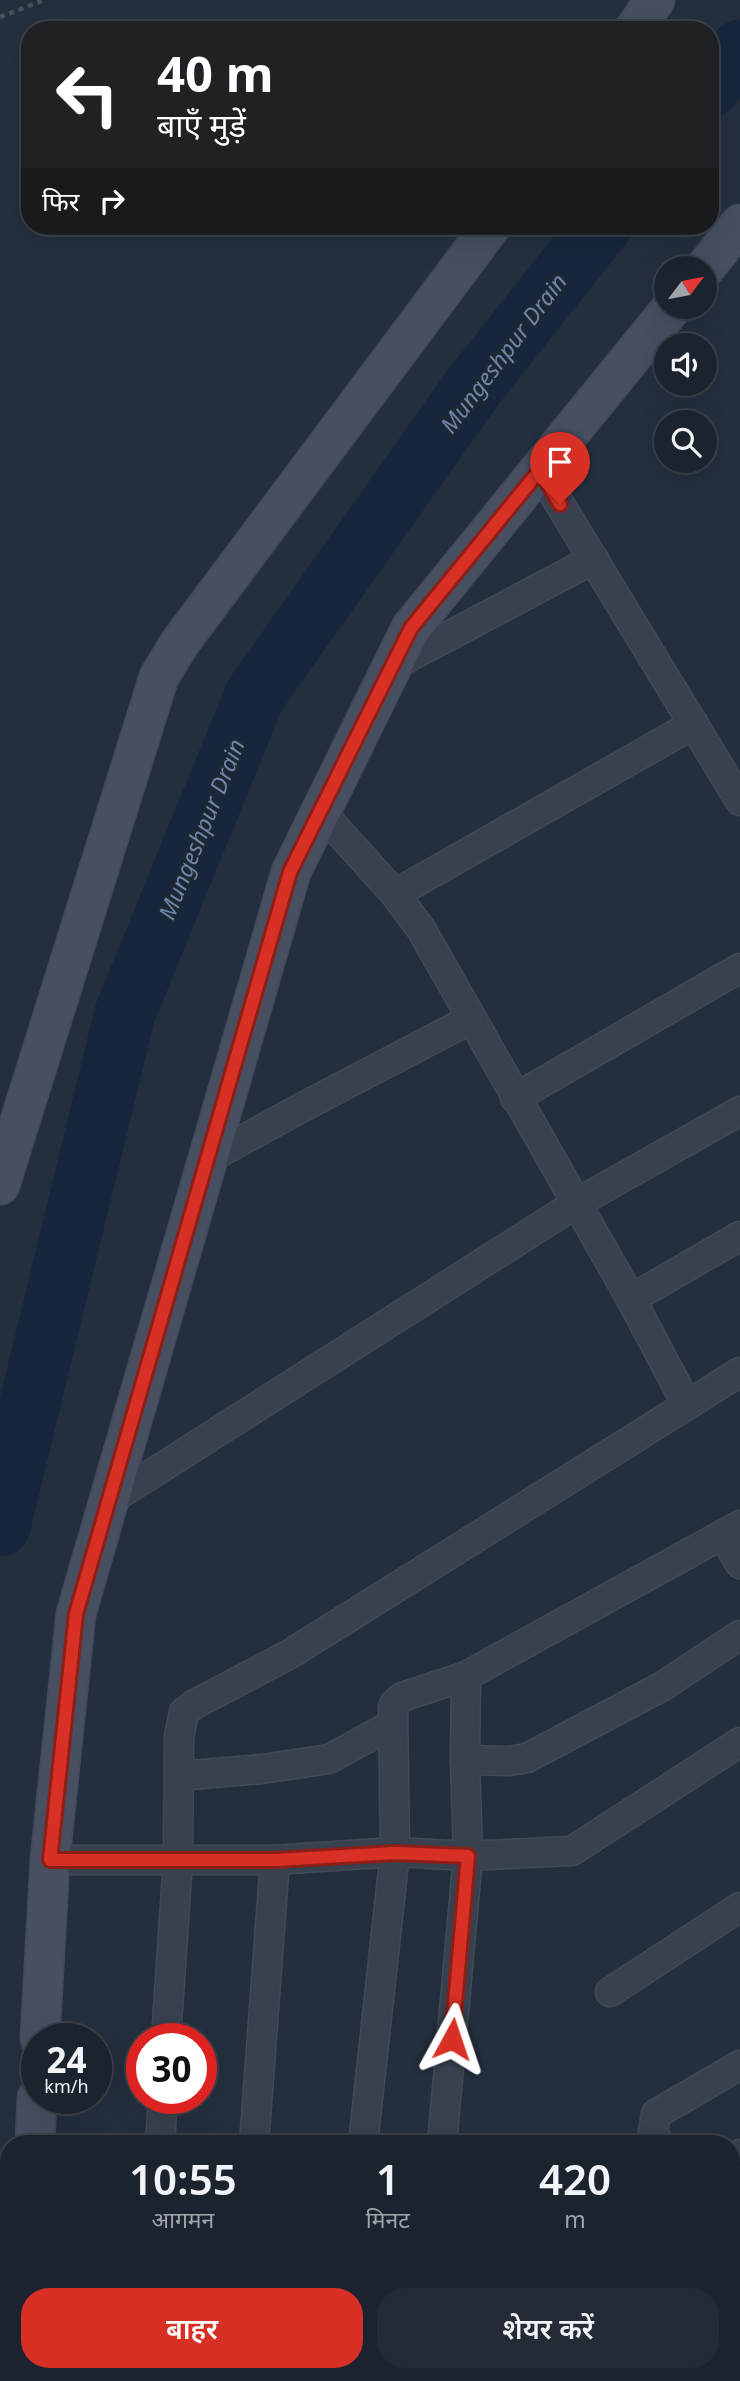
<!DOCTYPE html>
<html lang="hi">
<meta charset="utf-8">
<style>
body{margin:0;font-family:"Noto Sans","Noto Sans Devanagari",sans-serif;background:#242b36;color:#f1f3f6;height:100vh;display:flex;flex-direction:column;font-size:26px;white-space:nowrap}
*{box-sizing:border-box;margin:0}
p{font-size:23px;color:#a0a4aa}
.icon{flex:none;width:38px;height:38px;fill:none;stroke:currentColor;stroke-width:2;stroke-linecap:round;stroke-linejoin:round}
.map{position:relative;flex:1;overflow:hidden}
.side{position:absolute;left:0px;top:2135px;width:740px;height:247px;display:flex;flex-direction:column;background:#1b232e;border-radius:28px 28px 0 0;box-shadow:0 7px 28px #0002,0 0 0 2px #39404a}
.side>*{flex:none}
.hud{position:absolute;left:21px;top:21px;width:698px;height:214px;border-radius:28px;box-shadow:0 7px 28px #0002,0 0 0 2px #39404a;background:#202124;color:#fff;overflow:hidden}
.needle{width:46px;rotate:58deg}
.controls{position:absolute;left:654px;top:256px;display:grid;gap:14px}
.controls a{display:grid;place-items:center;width:63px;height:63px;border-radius:50%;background:#1b232e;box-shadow:0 7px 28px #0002,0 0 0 2px #39404a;font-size:35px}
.speed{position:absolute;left:21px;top:2023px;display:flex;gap:14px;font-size:35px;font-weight:700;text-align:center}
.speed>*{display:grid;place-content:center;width:91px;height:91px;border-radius:50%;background:#1b232e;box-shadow:0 7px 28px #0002,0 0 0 2px #39404a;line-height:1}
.speed small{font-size:18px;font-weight:400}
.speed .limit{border:10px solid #d22;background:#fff;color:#111}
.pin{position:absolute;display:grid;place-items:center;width:60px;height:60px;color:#fff;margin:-72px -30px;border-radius:50% 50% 50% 0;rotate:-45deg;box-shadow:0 0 7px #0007}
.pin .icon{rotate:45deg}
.me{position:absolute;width:77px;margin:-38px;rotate:5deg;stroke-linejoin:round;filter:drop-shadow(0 0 5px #0008)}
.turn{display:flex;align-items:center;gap:24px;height:147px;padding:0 21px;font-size:32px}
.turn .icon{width:91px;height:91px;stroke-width:2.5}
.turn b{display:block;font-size:49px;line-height:60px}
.then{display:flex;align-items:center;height:66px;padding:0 21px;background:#0003;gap:14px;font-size:26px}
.eta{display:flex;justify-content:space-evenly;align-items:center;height:119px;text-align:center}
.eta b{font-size:42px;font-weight:600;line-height:49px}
.primary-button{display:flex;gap:14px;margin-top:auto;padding:14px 21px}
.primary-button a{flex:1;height:80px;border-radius:28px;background:#d93025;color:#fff;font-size:28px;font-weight:600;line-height:80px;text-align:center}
.primary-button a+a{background:#242b36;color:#f1f3f6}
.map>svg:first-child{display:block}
</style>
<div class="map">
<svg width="740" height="2381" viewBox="0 0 740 2381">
<rect width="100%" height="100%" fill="#242f3e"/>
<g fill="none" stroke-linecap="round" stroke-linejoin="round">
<g stroke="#17263c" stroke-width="61">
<polyline points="710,87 740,50"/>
<polyline points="0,1526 125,1013 255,695 474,386 601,226"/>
</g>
<g stroke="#414a57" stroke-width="31">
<g id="street">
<polyline points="539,470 740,801"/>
<polyline points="392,666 594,559"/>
<polyline points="320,811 395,894 421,929 631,1299 687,1405"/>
<polyline points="395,894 694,724"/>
<polyline points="515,1098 740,968"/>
<polyline points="208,1159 299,1109 471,1019"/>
<polyline points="631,1299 740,1236"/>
<polyline points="109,1501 577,1203 740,1111"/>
<polyline points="723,1535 740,1564"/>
<polyline points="465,1760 510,1761 527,1758 663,1686 740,1635"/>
<polyline points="179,1776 262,1769 329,1759 393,1724"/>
<polyline points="50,1860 275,1860 395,1852 468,1856 572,1851 740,1742"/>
<polyline points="610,1992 740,1907"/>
<polyline points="166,2039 178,1860 179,1737 184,1712 195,1704 290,1654 740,1372"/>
<polyline points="160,2144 163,2098"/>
<polyline points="254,2144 275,1860"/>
<polyline points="363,2144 395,1852 393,1707 395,1703 402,1697 466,1676 740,1525"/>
<polyline points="442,2144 468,1856 465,1760 466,1676"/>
<polyline points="660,2144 653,2132 656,2114 740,2065"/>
<polyline points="732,2160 740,2154"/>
<polyline points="732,2261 740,2275"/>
<polyline points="685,2373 690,2381"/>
<polyline points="145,2381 145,2373"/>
<polyline points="235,2381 236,2373"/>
<polyline points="349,2381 350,2373"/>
<polyline points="420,2381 421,2373"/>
<polyline points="548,2381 549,2373"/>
</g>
</g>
<g stroke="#414a57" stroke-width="41">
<g id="secondary">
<polyline points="634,30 655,0"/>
<polyline points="705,268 740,224"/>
<polyline points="0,1185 159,677 179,644 491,226"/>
<polyline points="40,2039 50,1860 76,1614 291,872 411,628 673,306"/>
<polyline points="35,2144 37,2098"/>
<polyline points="22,2381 22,2373"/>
</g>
</g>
<polyline stroke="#3f5557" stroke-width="4.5" stroke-dasharray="5 5" stroke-linecap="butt" points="0,17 44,0"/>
<use href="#street" stroke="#38414e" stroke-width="28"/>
<use href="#secondary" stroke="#465061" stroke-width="38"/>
</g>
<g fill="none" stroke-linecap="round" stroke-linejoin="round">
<g stroke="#8d1f18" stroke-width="18">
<polyline id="route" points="452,2039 468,1856 395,1853 275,1860 50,1860 76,1614 290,872 411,628 540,470 560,504"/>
</g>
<use href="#route" stroke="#d93025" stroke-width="12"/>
</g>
<g text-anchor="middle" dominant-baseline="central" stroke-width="7" stroke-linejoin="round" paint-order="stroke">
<g font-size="23" font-style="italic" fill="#6d86a8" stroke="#1d2633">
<text transform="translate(503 353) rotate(-53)">Mungeshpur Drain</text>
<text transform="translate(201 829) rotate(-68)">Mungeshpur Drain</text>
</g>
</g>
</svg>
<div class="controls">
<a><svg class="needle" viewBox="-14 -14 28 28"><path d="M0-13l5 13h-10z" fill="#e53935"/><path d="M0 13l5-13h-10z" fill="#a0a4aa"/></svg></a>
<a><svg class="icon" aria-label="sound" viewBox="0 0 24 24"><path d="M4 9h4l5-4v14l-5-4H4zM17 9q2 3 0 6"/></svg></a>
<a><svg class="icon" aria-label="search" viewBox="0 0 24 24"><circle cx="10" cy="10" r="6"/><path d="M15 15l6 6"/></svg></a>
</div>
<div class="speed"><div>24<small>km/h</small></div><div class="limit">30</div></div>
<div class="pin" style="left:560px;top:504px;background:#d93025"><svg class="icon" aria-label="arrive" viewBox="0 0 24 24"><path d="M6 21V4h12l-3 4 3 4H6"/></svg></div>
<svg class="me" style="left:452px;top:2039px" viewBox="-20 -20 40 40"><path d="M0-17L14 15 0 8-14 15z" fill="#d93025" stroke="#fff" stroke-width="4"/></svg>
<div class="hud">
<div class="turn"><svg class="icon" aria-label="left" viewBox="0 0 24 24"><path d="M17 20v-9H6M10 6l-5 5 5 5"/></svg><div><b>40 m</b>बाएँ मुड़ें</div></div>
<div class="then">फिर<svg class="icon" aria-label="right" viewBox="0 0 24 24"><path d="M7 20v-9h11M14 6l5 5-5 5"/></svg></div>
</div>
<section class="side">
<div class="eta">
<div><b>10:55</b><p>आगमन</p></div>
<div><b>1</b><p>मिनट</p></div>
<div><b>420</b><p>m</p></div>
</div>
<div class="primary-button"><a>बाहर</a><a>शेयर करें</a></div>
</section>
</div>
